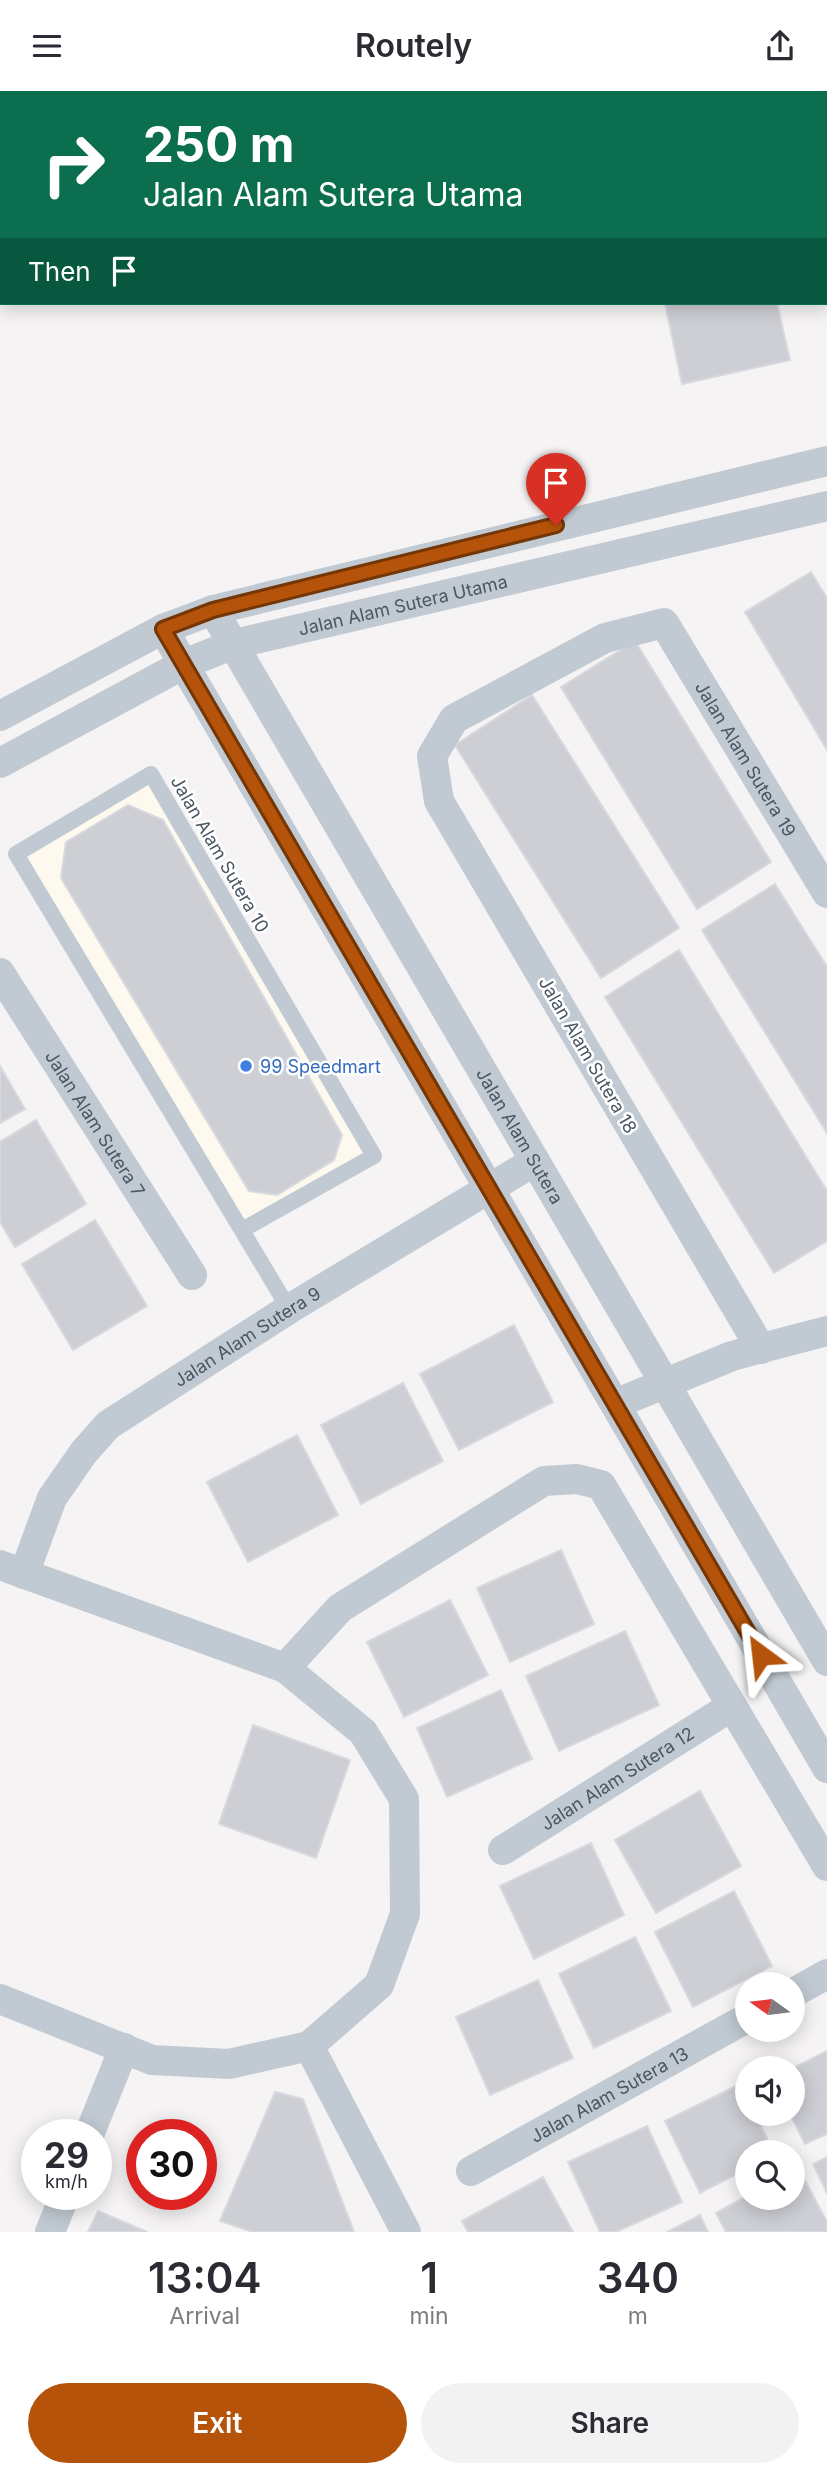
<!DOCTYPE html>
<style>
body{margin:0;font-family:Inter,sans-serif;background:#f2f2f3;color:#2b2b33;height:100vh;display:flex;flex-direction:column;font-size:26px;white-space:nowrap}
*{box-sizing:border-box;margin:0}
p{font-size:23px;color:#7c7c81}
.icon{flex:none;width:38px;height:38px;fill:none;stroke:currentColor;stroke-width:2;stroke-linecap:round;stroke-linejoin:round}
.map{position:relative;height:2141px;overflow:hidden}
.side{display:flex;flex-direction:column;background:#fff;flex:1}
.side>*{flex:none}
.guide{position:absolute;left:0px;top:0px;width:828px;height:214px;box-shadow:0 4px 18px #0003;background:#0b6e4f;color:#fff;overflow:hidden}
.needle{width:46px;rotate:284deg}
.fabs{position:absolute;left:735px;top:1881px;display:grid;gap:14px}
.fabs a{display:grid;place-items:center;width:70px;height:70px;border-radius:50%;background:#fff;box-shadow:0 4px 18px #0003;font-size:35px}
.speed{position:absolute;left:21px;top:2028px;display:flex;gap:14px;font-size:35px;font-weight:700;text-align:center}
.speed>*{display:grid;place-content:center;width:91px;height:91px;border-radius:50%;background:#fff;box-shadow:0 4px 18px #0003;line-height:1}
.speed small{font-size:18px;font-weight:400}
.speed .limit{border:10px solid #d22;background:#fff;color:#111}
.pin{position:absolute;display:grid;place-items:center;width:60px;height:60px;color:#fff;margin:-72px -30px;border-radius:50% 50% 50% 0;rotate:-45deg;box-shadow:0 0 7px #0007}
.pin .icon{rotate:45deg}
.me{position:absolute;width:77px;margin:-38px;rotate:330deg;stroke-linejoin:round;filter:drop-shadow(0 0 5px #0008)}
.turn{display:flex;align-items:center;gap:24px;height:147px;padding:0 28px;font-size:32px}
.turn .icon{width:91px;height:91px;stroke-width:2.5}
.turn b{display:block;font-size:49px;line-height:60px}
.then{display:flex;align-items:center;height:66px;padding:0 28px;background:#0003;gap:14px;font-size:26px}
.eta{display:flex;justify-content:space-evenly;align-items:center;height:119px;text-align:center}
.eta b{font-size:42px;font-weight:600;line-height:49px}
.action{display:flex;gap:14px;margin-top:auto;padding:14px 28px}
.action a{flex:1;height:80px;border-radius:42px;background:#b45309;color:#fff;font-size:28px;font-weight:600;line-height:80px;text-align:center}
.action a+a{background:#f2f2f3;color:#2b2b33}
header{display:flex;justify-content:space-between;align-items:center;height:91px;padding:0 28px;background:#fff;font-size:32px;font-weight:600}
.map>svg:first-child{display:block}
</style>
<header><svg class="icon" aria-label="menu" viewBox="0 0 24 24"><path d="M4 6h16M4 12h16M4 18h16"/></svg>Routely<svg class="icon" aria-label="share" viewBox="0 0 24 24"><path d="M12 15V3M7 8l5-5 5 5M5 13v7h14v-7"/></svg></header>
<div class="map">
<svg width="827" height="2141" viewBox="0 0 827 2141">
<rect width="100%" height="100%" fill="#f5f3f3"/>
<polygon fill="#fdf9ef" points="147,693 364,1063 244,1129 26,764"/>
<g fill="#cdcfd5" stroke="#d7d9de" stroke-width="2">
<polygon points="665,212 777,212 790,269 682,293"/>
<polygon points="811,481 827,507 827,659 745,521"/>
<polygon points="635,550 771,771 697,818 561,596"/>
<polygon points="532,604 679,837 601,887 455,654"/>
<polygon points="128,714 163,729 342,1044 334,1069 277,1104 249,1100 61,787 66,751"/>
<polygon points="775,793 827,876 827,1042 702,839"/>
<polygon points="679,859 827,1100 827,1150 774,1182 605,906"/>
<polygon points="0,975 25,1018 0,1032"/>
<polygon points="36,1029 86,1113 15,1156 0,1131 0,1051"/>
<polygon points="95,1129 147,1215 73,1259 22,1173"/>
<polygon points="514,1234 553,1311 459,1359 420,1283"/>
<polygon points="403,1292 443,1370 361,1413 321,1334"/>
<polygon points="297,1344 338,1424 248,1471 207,1391"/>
<polygon points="561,1459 594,1533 510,1571 477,1497"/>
<polygon points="450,1509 488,1584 404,1626 367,1551"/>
<polygon points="625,1540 659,1614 559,1660 526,1585"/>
<polygon points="501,1599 532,1668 447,1706 417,1637"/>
<polygon points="253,1634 350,1669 316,1767 219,1733"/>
<polygon points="700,1700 741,1775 656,1822 615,1749"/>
<polygon points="591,1752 624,1824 534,1868 500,1795"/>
<polygon points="734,1800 772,1875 693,1916 655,1841"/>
<polygon points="635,1846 671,1920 594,1957 559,1883"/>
<polygon points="538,1889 573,1967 490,2004 456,1926"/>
<polygon points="827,1960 827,2043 805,2053 790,2023 793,2023 791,1978"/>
<polygon points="740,1993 747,2008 747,2023 755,2023 774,2062 747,2062 747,2078 700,2102 665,2030"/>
<polygon points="275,2001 303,2008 354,2141 253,2141 220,2130"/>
<polygon points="647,2035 682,2111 616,2141 600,2141 568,2071"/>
<polygon points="827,2066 827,2102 813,2073"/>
<polygon points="799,2078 827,2131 827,2141 726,2141 716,2122 747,2105 793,2107 793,2081"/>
<polygon points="543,2086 573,2141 468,2141 462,2130"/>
<polygon points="98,2120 147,2141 88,2141"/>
<polygon points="700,2124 708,2141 667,2141"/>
</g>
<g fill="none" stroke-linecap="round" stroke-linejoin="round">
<polyline stroke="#c1cad2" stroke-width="16" points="242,1139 374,1065 151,683 16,763 289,1218"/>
<g stroke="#c1cad2" stroke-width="30">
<path id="s1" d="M213 519 827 1570"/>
<polyline points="163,538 827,1677"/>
<polyline points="0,625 163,538 213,519 827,370"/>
<path id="s2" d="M0 672 184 573 234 553 827 415"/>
<path id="s3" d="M0 882 192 1184"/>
<path id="s4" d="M761 1258 439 710 432 665 454 628 605 547 664 532 827 802"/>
<polyline points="615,1313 732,1265 827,1240"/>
<polyline points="0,1474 285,1577 363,1641 404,1708 405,1823 379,1894 309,1955 229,1973 152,1969 0,1908"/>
<path id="s5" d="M24 1483 52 1407 84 1361 108 1334 289 1218 535 1070"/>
<polyline points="285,1577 340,1517 544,1390 577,1388 601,1394 827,1775"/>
<path id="s6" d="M503 1759 732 1615"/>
<polyline points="793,1902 827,1883"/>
<polyline points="309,1955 406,2141"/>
<polyline points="89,2044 124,1957"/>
<path id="s7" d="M471 2080 747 1927"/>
<polyline points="50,2141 65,2104"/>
</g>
</g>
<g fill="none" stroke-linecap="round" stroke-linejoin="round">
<g stroke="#753606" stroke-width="18">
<polyline id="route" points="556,434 213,519 163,538 761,1564"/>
</g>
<use href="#route" stroke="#b45309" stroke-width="12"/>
</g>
<circle fill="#3f7fe0" stroke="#fff" stroke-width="2.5" cx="246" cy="975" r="7"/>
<g text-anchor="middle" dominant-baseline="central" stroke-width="5" stroke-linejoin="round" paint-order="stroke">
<g font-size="18" fill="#4a5661" stroke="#fff">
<text stroke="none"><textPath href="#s2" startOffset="436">Jalan Alam Sutera Utama</textPath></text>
<text stroke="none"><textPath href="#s4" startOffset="1115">Jalan Alam Sutera 19</textPath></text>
<text transform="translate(220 763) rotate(60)">Jalan Alam Sutera 10</text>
<text transform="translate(588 964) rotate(60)">Jalan Alam Sutera 18</text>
<text stroke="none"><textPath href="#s3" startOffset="178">Jalan Alam Sutera 7</textPath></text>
<text stroke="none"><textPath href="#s1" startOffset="609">Jalan Alam Sutera</textPath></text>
<text stroke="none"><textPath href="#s5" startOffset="338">Jalan Alam Sutera 9</textPath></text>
<text stroke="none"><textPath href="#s6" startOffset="135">Jalan Alam Sutera 12</textPath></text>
<text stroke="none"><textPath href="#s7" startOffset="158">Jalan Alam Sutera 13</textPath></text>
</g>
<g font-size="18" fill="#366cbe" stroke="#fff" text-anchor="start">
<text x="260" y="975">99 Speedmart</text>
</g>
</g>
</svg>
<div class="fabs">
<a><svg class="needle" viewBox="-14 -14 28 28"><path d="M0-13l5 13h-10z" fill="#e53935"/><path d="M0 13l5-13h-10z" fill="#7c7c81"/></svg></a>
<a><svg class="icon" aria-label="sound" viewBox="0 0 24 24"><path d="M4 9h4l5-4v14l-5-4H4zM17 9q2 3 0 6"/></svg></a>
<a><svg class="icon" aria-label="search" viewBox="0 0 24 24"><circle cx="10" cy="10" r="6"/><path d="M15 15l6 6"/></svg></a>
</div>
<div class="speed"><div>29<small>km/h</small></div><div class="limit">30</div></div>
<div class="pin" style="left:556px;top:434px;background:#d93025"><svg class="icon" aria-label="arrive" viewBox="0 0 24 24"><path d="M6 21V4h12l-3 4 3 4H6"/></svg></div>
<svg class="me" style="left:761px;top:1564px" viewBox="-20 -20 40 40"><path d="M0-17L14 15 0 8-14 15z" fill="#b45309" stroke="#fff" stroke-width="4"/></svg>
<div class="guide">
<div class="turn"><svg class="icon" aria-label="right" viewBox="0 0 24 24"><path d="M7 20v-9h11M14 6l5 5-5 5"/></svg><div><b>250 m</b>Jalan Alam Sutera Utama</div></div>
<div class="then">Then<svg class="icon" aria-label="arrive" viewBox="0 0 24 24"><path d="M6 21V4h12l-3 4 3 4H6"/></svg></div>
</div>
</div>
<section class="side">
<div class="eta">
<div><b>13:04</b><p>Arrival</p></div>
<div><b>1</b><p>min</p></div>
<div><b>340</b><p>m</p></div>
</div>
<div class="action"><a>Exit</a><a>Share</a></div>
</section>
